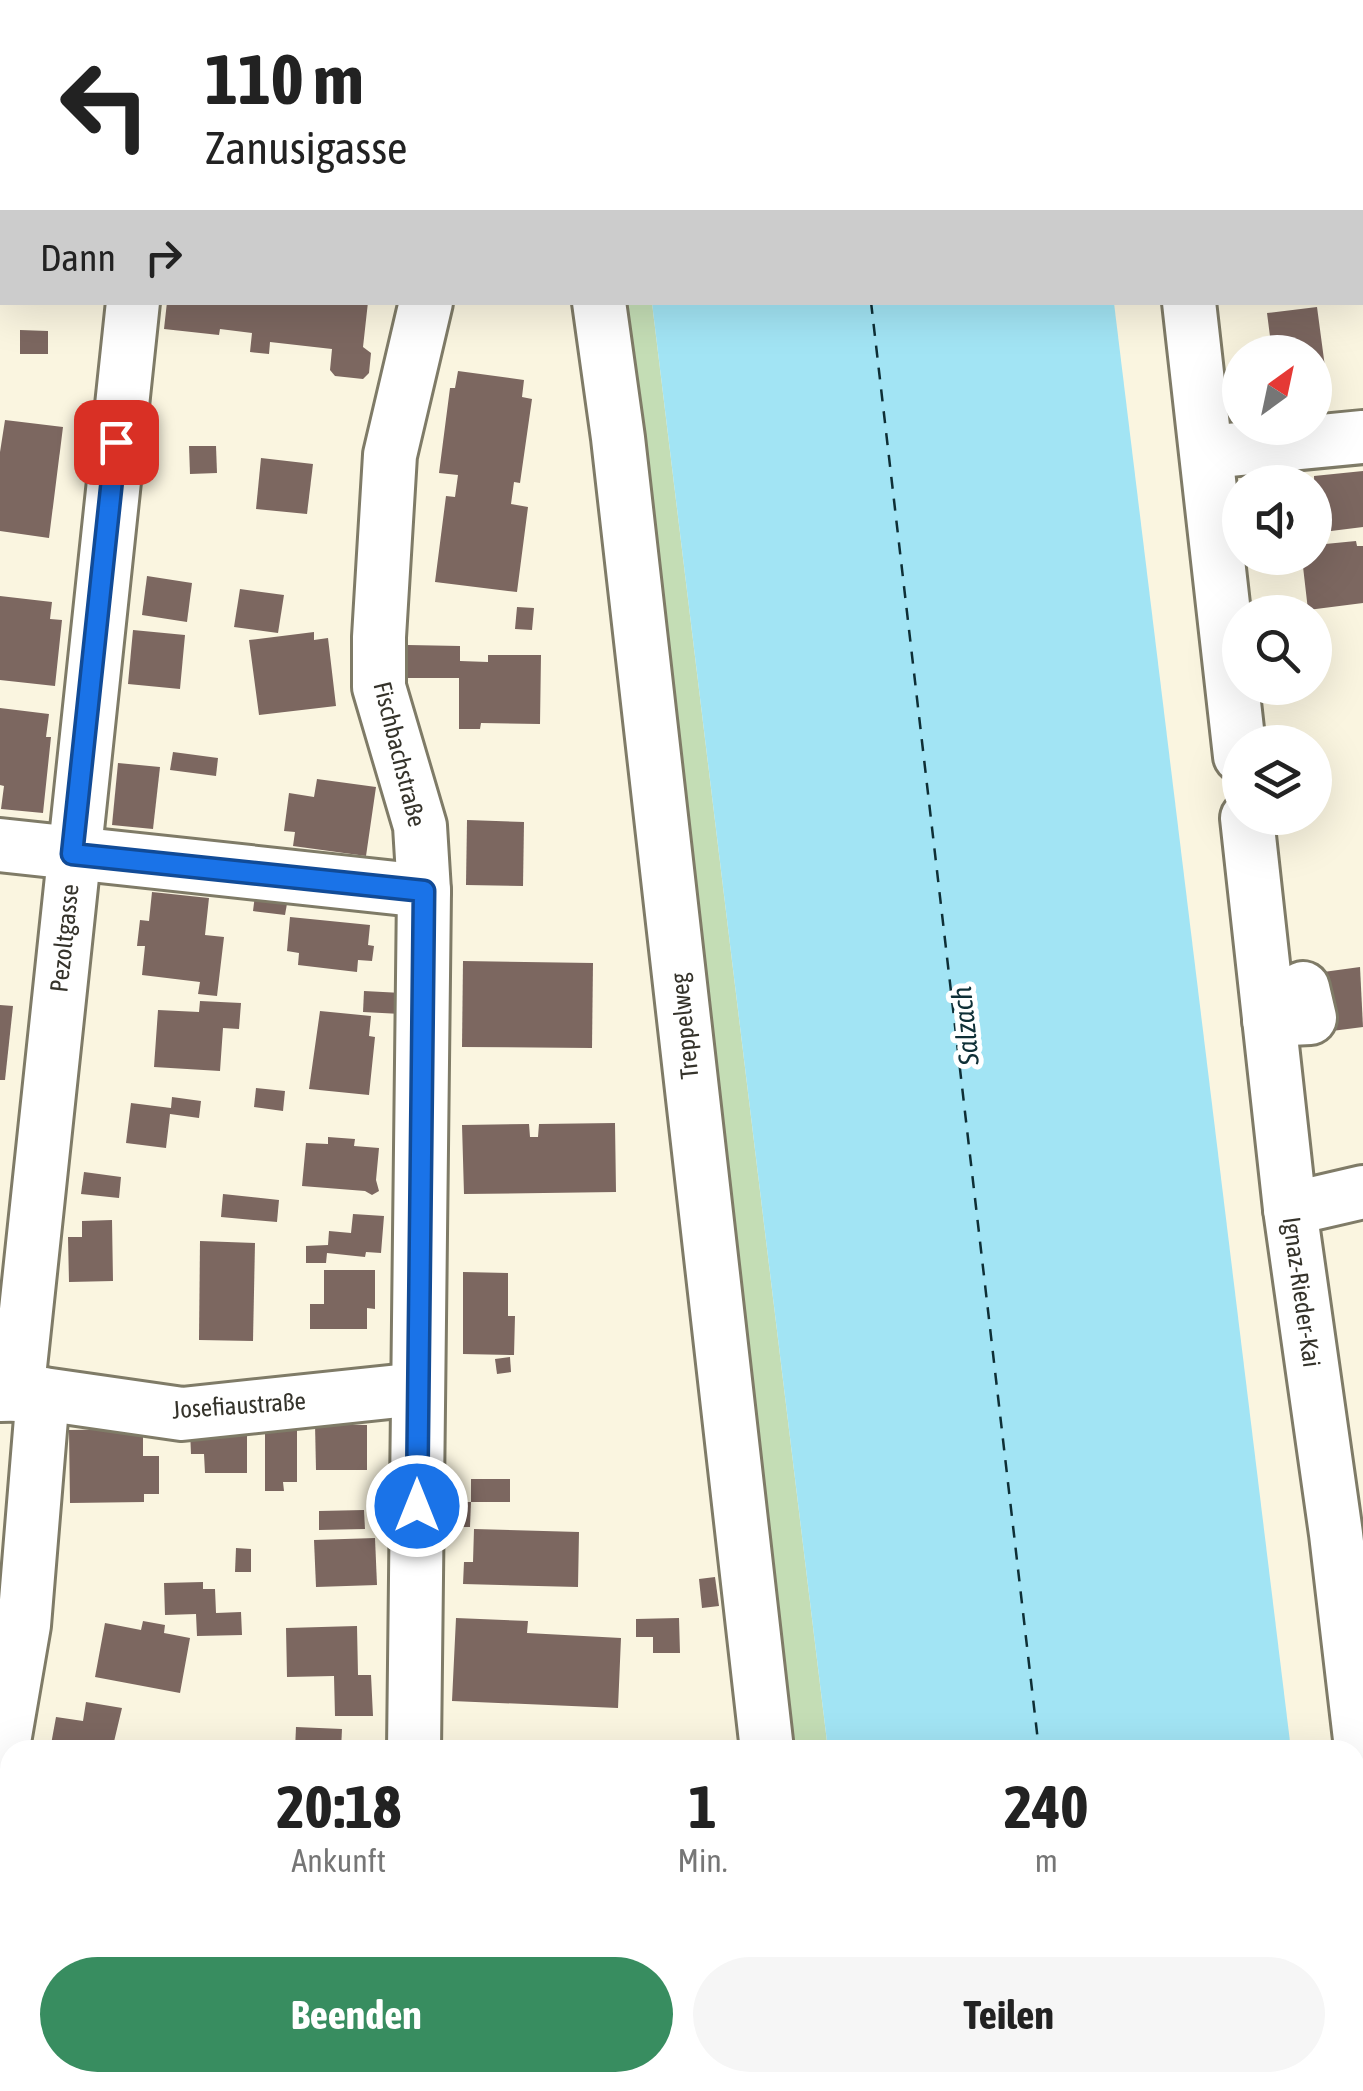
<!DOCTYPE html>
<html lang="de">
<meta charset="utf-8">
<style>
body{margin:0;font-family:"Asap Condensed",sans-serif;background:#f6f6f6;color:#222;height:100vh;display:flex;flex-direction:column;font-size:38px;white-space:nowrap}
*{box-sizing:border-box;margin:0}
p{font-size:32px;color:#767676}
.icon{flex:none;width:55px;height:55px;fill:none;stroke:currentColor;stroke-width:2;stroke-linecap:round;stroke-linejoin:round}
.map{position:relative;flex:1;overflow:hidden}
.panel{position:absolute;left:0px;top:1740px;width:1365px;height:352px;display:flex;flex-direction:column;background:#fff;border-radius:30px 30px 0 0;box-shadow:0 10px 40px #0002}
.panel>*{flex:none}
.banner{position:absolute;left:0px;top:0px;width:1365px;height:305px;box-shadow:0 10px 40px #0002;background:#fff;color:#222;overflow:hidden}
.needle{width:65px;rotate:33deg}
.controls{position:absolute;left:1222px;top:335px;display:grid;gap:20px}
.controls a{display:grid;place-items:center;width:110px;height:110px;border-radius:50%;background:#fff;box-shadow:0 10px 40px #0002;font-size:50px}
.pin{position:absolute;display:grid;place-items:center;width:85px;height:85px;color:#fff;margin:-42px;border-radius:20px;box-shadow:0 5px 15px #0006}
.me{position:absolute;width:110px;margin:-55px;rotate:0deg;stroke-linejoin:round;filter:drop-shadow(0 0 8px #0008)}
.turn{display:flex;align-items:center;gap:35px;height:210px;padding:0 40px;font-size:45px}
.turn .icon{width:130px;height:130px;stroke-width:2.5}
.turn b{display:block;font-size:70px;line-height:85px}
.then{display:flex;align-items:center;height:95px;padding:0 40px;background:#0003;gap:20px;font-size:38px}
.eta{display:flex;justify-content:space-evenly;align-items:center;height:170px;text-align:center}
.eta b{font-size:60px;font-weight:700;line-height:70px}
.cta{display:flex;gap:20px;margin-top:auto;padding:20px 40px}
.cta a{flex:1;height:115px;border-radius:60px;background:#388d60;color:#fff;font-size:40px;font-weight:700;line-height:115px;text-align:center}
.cta a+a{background:#f6f6f6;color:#222}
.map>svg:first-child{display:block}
</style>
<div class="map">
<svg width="1363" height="2091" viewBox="0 0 1363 2091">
<rect width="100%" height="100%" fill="#faf5e0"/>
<polygon fill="#c4ddb5" points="609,303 652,303 828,1750 778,1750"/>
<g fill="#a2e4f4">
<rect x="615" y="0" width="465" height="2"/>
<polygon points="652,303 1114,303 1291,1750 828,1750"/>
<polygon points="1331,2082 1332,2091 869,2091 868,2083"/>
</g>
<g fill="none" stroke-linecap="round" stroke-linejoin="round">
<g stroke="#0e2f36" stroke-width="2.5" stroke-dasharray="12 10" stroke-linecap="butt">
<polyline points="835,0 836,2"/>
<polyline points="871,302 1039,1750"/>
<polyline points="1077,2082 1078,2091"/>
</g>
</g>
<g fill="#7c6760">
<polygon points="167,302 368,302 363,347 371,353 369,373 363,379 335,376 330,370 332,349 270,342 269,354 250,352 252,333 220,329 219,335 164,329"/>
<polygon points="1317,307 1325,367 1315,369 1315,352 1272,352 1267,313"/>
<polygon points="20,330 48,331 48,354 20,354"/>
<polygon points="458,371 524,380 522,397 532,399 520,483 514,482 511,504 528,507 517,592 435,582 446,496 455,497 458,475 439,473 450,388 455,388"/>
<polygon points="5,420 63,427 49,538 0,531 0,452"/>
<polygon points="189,446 216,446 217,473 190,474"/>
<polygon points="261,458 313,464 307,514 256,509"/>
<polygon points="1363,471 1363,527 1315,533 1314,476"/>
<polygon points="1356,541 1357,546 1363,546 1363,603 1308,610 1302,558 1315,558 1315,545"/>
<polygon points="147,576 192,583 187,622 142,615"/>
<polygon points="240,589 284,595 278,633 234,627"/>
<polygon points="0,596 52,602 50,619 62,620 55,686 0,680"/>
<polygon points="517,607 534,608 532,630 515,629"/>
<polygon points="133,630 185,635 180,689 128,684"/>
<polygon points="314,632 314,640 328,638 336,706 259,715 249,640"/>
<polygon points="408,645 460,646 460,661 488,662 488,655 541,655 540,724 481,723 480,729 459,729 459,678 408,678"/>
<polygon points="0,708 49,714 46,737 51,737 43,813 1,809 4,786 0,785"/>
<polygon points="173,752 218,758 216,776 170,770"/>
<polygon points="118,763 160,767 153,829 112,825"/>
<polygon points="317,779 376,787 366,856 293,846 295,832 284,831 289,793 314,797"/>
<polygon points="467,820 524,822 523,886 466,885"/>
<polygon points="152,892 209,898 205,935 224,937 217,996 198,994 200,982 142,975 145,946 137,946 140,920 149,921"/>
<polygon points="255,895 288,898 285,915 253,911"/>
<polygon points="290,917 370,925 368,945 374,946 372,961 358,960 357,972 298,965 299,953 287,951"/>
<polygon points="463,961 593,963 592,1048 462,1047"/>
<polygon points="1360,967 1363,1027 1324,1032 1316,973"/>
<polygon points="364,991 402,993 401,1014 363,1012"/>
<polygon points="200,1001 241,1003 239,1029 223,1028 220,1071 154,1067 158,1010 199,1012"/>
<polygon points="0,1005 13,1006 5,1080 0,1080"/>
<polygon points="320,1011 371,1016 369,1036 375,1037 369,1095 309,1089"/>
<polygon points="256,1088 285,1091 283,1111 254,1107"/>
<polygon points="172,1097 201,1101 199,1118 170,1114 166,1148 126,1143 131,1103 171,1108"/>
<polygon points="615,1123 616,1192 464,1194 462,1125 529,1124 530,1137 538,1137 539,1124"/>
<polygon points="328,1137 355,1139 354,1146 379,1148 376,1180 379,1191 372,1195 365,1191 302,1186 306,1143 328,1144"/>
<polygon points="84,1172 121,1177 119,1198 81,1194"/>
<polygon points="223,1194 279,1200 277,1222 221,1217"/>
<polygon points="353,1214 384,1216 381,1253 366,1252 365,1257 327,1253 326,1263 306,1263 306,1246 328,1245 329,1231 351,1233"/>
<polygon points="112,1220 113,1281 69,1282 68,1237 82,1237 82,1221"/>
<polygon points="200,1241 255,1243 253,1341 199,1340"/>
<polygon points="324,1270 375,1270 375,1309 367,1308 367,1329 310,1329 310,1304 324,1304"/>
<polygon points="463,1272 508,1273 508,1316 515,1316 514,1355 463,1354"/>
<polygon points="510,1357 511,1372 497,1374 495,1359"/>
<polygon points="315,1424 367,1425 367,1470 316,1470"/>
<polygon points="143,1429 143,1456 159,1456 159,1494 144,1494 144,1502 70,1503 69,1430"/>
<polygon points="265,1429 297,1429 297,1482 283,1482 284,1491 265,1491"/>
<polygon points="247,1430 247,1473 205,1473 204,1454 191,1454 190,1431"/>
<rect x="471" y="1479" width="39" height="23"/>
<polygon points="438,1502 471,1502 470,1527 438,1527"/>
<polygon points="364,1510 365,1529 319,1530 319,1511"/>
<polygon points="474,1529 579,1532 578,1587 463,1584 464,1562 473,1562"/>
<polygon points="375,1538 377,1585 316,1587 314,1540"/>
<polygon points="236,1548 251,1549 251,1572 235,1572"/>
<polygon points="715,1577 719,1606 702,1608 699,1579"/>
<polygon points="203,1582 203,1589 215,1589 216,1613 241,1612 242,1635 197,1636 196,1614 165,1615 164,1583"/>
<polygon points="456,1618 528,1621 527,1633 621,1638 618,1708 452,1701"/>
<polygon points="679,1618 680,1653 653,1653 653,1637 636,1637 636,1619"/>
<polygon points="143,1621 165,1625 164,1633 190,1638 180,1693 95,1677 105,1623 141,1630"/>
<polygon points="357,1626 358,1675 371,1675 373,1716 335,1716 334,1676 287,1677 286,1628"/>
<polygon points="86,1702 122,1708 112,1750 50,1750 56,1717 83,1721"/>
<polygon points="296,1727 342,1729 341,1750 295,1750"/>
<polygon points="0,2035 10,2037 10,2067 9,2073 5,2073 2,2087"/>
<polygon points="243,2082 372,2082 372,2091 309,2088 309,2091 268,2091 242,2089"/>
<polygon points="410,2082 469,2082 468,2091 409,2091"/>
<polygon points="475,2082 551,2082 581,2086 580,2091 474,2091"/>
</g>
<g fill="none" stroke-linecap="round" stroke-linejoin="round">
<g stroke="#7f7b67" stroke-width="58">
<g id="minor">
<polyline points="474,0 480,2"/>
<polyline points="1155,0 1155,2"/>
<polyline points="1362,77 1363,77"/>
<polyline points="0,220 2,220"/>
<polyline points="599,302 618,438 767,1750"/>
<polyline points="1189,302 1240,756"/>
<polyline points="1208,452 1363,437"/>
<polyline points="1247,818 1290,1209 1336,1534 1363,1765"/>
<polyline points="0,845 424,891"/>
<polyline points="1269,1020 1310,1018 1303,988"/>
<polyline points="1290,1209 1363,1192"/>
<polyline points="0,1395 43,1394 182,1414 418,1389"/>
<polyline points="17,1395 133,302"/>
<polyline points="414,1750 424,891 420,826 379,687 379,637 390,455 426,302"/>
<polyline points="0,1765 24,1625 43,1394"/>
<polyline points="804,2082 805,2091"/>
<polyline points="390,2091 391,2082"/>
</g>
</g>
<use href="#minor" stroke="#fff" stroke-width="52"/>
</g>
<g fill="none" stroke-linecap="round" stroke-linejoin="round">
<g stroke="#114b97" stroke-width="25">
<polyline id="route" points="116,442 72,854 424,891 417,1506"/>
</g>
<use href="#route" stroke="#1a73e8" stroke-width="18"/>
</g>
<g text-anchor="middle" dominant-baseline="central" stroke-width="10" stroke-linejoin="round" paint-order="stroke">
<g font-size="25" fill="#35332b" stroke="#fff">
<text transform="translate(400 754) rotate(76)">Fischbachstraße</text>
<text transform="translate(64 938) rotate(-84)">Pezoltgasse</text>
<text transform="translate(684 1026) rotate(-96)">Treppelweg</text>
<text transform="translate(1302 1292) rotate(82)">Ignaz-Rieder-Kai</text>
<text transform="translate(239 1405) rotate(-4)">Josefiaustraße</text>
</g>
<g font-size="28" font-style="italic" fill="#0e2f36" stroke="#fff">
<text transform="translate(965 1026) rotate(-96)">Salzach</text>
</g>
</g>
</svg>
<div class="controls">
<a><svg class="needle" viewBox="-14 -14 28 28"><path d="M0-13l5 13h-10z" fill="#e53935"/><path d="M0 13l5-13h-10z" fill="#767676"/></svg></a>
<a><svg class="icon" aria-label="sound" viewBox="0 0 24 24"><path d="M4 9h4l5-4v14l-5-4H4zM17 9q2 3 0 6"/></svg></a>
<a><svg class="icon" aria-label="search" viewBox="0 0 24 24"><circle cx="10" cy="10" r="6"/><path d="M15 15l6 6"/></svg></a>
<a><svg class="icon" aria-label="layers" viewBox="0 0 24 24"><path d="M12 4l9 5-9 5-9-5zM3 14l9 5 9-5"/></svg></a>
</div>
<div class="pin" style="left:116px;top:442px;background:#d93025"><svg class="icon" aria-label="arrive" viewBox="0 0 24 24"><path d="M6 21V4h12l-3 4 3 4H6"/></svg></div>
<svg class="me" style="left:417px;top:1506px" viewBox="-20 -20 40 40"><circle r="17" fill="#1a73e8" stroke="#fff" stroke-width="3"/><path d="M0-11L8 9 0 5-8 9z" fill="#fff"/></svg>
<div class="banner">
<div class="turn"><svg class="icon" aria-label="left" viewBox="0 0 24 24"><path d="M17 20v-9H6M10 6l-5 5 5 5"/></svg><div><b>110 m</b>Zanusigasse</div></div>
<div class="then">Dann<svg class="icon" aria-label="right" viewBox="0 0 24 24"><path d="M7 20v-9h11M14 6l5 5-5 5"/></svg></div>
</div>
<section class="panel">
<div class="eta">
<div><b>20:18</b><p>Ankunft</p></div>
<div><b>1</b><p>Min.</p></div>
<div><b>240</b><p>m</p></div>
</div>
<div class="cta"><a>Beenden</a><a>Teilen</a></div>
</section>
</div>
